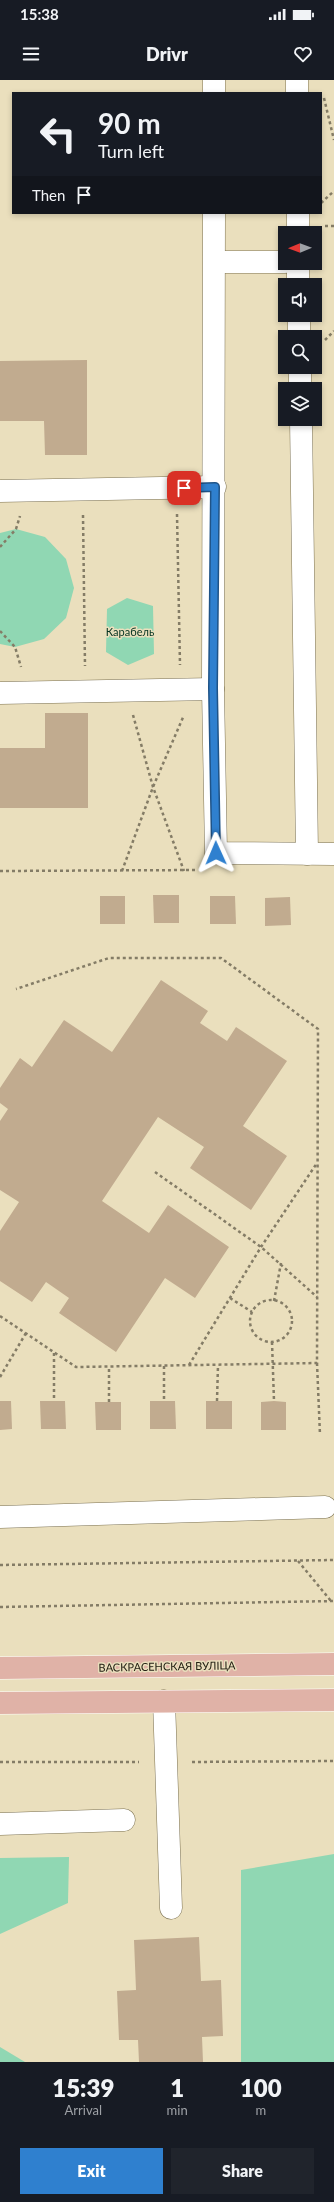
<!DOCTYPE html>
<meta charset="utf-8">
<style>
body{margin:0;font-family:Lato,sans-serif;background:#20242c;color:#f1f3f6;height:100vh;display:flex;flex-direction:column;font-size:15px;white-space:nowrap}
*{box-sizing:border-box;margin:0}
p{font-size:13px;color:#9ea1a6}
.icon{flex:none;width:22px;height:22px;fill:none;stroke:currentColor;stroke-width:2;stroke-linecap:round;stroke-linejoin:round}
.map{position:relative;height:1982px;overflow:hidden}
.sheet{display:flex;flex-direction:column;background:#171b24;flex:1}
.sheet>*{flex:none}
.banner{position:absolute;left:12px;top:12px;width:310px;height:122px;border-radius:0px;box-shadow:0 2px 6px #0003;background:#171b24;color:#f1f3f6;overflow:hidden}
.needle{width:26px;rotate:269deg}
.controls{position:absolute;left:278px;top:146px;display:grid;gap:8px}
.controls a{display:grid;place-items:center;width:44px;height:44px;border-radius:0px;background:#171b24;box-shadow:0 2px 6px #0003;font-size:20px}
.pin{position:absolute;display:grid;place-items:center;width:34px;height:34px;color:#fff;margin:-17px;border-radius:8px;box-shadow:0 2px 6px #0006}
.me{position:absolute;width:44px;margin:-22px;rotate:359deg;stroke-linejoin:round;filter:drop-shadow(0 0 3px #0008)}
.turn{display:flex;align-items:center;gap:14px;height:84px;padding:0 20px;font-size:18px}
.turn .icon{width:52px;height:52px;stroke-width:2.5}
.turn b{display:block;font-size:28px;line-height:34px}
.then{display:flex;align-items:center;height:38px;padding:0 20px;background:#0003;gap:8px;font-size:15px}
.eta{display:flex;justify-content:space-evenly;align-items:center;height:68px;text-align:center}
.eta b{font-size:24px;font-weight:800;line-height:28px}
.primary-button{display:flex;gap:8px;margin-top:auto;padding:8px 20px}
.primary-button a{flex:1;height:46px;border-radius:0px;background:#2f80cf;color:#fff;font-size:16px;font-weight:800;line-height:46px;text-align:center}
.primary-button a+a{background:#20242c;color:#f1f3f6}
.status{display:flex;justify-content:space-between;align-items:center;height:28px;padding:0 20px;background:#171b24;direction:ltr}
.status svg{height:11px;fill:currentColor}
header{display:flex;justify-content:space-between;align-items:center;height:52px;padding:0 20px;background:#171b24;font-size:18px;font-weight:800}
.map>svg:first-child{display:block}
</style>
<div class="status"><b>15:38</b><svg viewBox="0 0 49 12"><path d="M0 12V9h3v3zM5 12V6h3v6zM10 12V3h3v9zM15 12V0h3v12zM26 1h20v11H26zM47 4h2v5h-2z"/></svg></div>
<header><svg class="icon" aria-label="menu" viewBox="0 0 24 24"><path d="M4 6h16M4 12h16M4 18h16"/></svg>Drivr<svg class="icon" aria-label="heart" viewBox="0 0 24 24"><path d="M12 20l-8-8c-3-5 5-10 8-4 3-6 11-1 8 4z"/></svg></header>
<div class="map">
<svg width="334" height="1982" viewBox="0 0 334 1982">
<rect width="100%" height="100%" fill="#eadfbd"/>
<g fill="#90d7b3">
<polygon points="16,449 45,457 66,479 74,508 66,538 44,559 15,567 0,564 0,453"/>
<polygon points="127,518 153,526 154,574 128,585 106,572 107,529"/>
<polygon points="334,1774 334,1982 241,1982 241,1790"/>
<polygon points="69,1777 68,1823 0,1854 0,1778"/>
<polygon points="0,1967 25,1982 0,1982"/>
</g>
<g fill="#c1ab8f">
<polygon points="87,280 87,375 45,375 44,341 0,341 0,281"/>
<polygon points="45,633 88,633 88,728 0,728 0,668 45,668"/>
<polygon points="153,815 179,815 179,843 154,843"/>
<rect x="100" y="816" width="25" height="28"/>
<polygon points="210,816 235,816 236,844 210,844"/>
<polygon points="290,817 291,845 265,846 265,818"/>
<polygon points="161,900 208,931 200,943 227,961 236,947 287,981 243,1046 287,1076 251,1130 190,1088 204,1067 158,1037 102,1121 149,1153 168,1125 229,1167 195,1218 165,1198 116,1272 59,1233 69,1218 46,1202 32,1222 0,1201 0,1151 19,1122 0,1110 0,1041 8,1029 0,1023 0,1008 20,978 32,987 64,940 112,972"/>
<polygon points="0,1321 11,1321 12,1349 0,1350"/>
<polygon points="40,1321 65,1321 66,1349 41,1349"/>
<polygon points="150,1321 175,1321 176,1349 150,1349"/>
<rect x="206" y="1321" width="26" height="28"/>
<polygon points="274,1321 286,1322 286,1350 261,1350 261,1322"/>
<polygon points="95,1322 121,1322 121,1350 96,1350"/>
<polygon points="199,1857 201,1901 221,1900 223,1956 202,1957 203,1982 139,1982 138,1960 119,1960 117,1911 136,1910 134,1860"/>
</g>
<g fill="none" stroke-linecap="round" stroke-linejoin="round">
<g stroke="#7c7253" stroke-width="23">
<g id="minor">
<polyline points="214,0 214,13"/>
<polyline points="297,0 297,13"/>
<polyline points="214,133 213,609 216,773 334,774"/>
<polyline points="298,133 298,153"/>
<polyline points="215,182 285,182"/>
<polyline points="298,183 298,205"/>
<polyline points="299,235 299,257"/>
<polyline points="300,287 300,309"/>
<polyline points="301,339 307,774"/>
<polyline points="0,411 215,407"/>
<polyline points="0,613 213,609"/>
<polyline points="0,1437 325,1427"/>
<polyline points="164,1621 171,1828"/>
<polyline points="0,1744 124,1740"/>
</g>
</g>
<g stroke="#fff" stroke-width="23">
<g id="major">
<polyline points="0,1588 334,1584"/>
<polyline points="0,1623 334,1620"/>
</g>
</g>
<g stroke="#847c66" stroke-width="2.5" stroke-dasharray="3 3" stroke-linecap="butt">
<polyline points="324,18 334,60"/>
<polyline points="321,123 334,111"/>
<polyline points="325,146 334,146"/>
<polyline points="325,260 334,251"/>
<polyline points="177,434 180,585"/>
<polyline points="83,435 85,586"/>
<polyline points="0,467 16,449 20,436"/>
<polyline points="0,551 15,567 21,587"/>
<polyline points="133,635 153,707 184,791"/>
<polyline points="0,791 196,790"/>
<polyline points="122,791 153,707 184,635"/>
<polyline points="155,1092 261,1167 317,1217"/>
<polyline points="230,1218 252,1232"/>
<circle cx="271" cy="1241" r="21"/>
<polyline points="274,1221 281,1183"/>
<polyline points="0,1236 76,1287 317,1283 318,949 221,878 109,878 16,909"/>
<polyline points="272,1262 274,1321"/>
<polyline points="54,1273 54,1321"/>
<polyline points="317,1283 320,1355"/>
<polyline points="189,1285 261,1167 317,1083"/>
<polyline points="164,1286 164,1321"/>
<polyline points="0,1297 26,1253"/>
<polyline points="217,1321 218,1285"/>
<polyline points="109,1322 109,1287"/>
<polyline points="298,1481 331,1521"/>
<polyline points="0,1485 334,1480"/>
<polyline points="0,1527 334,1521"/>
<polyline points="0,1682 139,1682"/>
<polyline points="192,1682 334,1681"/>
</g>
<use href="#minor" stroke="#fff" stroke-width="22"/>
<use href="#major" stroke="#e0b2a7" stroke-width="22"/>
</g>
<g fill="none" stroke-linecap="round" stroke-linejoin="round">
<g stroke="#1f5387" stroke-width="10">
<polyline id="route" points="184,408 215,407 213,608 216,773"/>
</g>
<use href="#route" stroke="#2f80cf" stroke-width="7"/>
</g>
<g text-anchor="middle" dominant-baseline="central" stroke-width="3" stroke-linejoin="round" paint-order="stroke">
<g font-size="11" fill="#023220" stroke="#eadfbd">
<text x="130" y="551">Карабель</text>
</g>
<g font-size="11" fill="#252014" stroke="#eadfbd">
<text transform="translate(167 1586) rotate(-1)">ВАСКРАСЕНСКАЯ ВУЛІЦА</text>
</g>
</g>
</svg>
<div class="controls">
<a><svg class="needle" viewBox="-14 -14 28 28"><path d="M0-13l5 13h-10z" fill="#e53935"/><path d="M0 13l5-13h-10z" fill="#9ea1a6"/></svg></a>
<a><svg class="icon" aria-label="sound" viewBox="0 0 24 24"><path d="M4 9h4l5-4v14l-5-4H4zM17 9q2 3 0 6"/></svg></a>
<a><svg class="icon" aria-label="search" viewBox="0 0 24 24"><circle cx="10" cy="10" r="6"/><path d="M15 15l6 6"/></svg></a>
<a><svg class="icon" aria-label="layers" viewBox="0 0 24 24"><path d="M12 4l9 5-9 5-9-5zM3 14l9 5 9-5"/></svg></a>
</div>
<div class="pin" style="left:184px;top:408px;background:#d93025"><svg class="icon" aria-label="arrive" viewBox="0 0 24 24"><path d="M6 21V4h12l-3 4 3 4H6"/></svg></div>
<svg class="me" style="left:216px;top:773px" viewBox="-20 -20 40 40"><path d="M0-17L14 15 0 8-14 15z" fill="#2f80cf" stroke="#fff" stroke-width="4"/></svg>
<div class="banner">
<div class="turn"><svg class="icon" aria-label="left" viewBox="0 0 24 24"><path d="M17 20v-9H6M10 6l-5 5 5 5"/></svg><div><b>90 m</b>Turn left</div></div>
<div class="then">Then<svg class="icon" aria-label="arrive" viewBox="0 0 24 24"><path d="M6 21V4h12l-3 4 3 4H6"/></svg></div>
</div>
</div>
<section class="sheet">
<div class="eta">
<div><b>15:39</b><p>Arrival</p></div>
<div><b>1</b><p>min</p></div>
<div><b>100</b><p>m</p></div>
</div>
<div class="primary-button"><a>Exit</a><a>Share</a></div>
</section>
